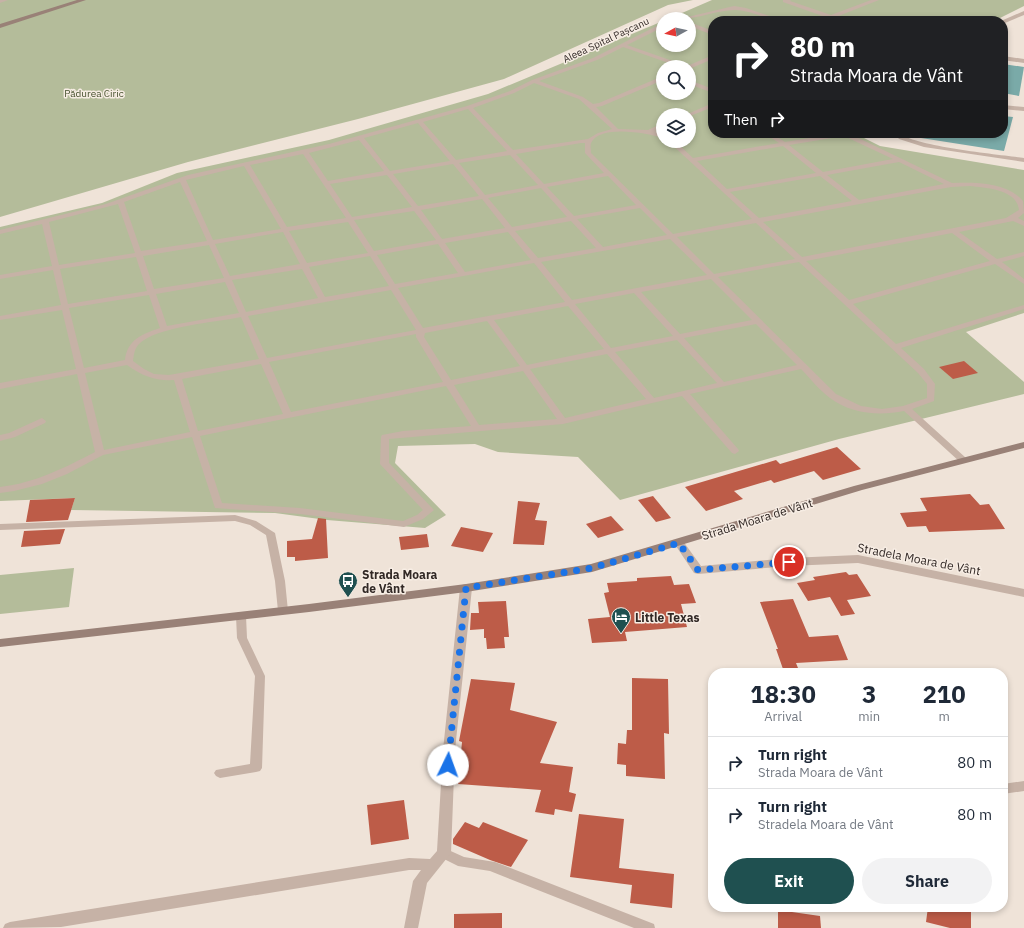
<!DOCTYPE html>
<meta charset="utf-8">
<style>
body{margin:0;font-family:"IBM Plex Sans",sans-serif;background:#f2f2f3;color:#1f2937;height:100vh;display:flex;flex-direction:column;font-size:15px;white-space:nowrap}
*{box-sizing:border-box;margin:0}
p{font-size:13px;color:#747a83}
.icon{flex:none;width:22px;height:22px;fill:none;stroke:currentColor;stroke-width:2;stroke-linecap:round;stroke-linejoin:round}
.map{position:relative;flex:1;overflow:hidden}
.panel{position:absolute;left:708px;top:668px;width:300px;height:244px;display:flex;flex-direction:column;background:#fff;border-radius:16px;box-shadow:0 2px 6px #0003}
.panel>*{flex:none}
.guide{position:absolute;left:708px;top:16px;width:300px;height:122px;border-radius:16px;box-shadow:0 2px 6px #0003;background:#202124;color:#fff;overflow:hidden}
.needle{width:26px;rotate:262deg}
.controls{position:absolute;left:656px;top:12px;display:grid;gap:8px}
.controls a{display:grid;place-items:center;width:40px;height:40px;border-radius:50%;background:#fff;box-shadow:0 2px 6px #0003;font-size:20px}
.pin{position:absolute;display:grid;place-items:center;width:34px;height:34px;color:#fff;margin:-17px;border:2px solid #fff;border-radius:50%;box-shadow:0 1px 4px #0007}
.me{position:absolute;width:44px;margin:-22px;rotate:3deg;stroke-linejoin:round;filter:drop-shadow(0 0 3px #0008)}
.turn{display:flex;align-items:center;gap:14px;height:84px;padding:0 16px;font-size:18px}
.turn .icon{width:52px;height:52px;stroke-width:2.5}
.turn b{display:block;font-size:28px;line-height:34px}
.then{display:flex;align-items:center;height:38px;padding:0 16px;background:#0003;gap:8px;font-size:15px}
.eta{display:flex;justify-content:space-evenly;align-items:center;height:68px;text-align:center}
.eta b{font-size:24px;font-weight:700;line-height:28px}
.primary-button{display:flex;gap:8px;margin-top:auto;padding:8px 16px}
.primary-button a{flex:1;height:46px;border-radius:24px;background:#1f5050;color:#fff;font-size:16px;font-weight:700;line-height:46px;text-align:center}
.primary-button a+a{background:#f2f2f3;color:#1f2937}
ul{padding:0;list-style:none}
li{display:flex;align-items:center;gap:12px;height:52px;padding:0 16px;border-top:1px solid #e0e1e3}
li div{flex:1}
li b{display:block;font-size:15px}
li em{font-style:normal}
.map>svg:first-child{display:block}
</style>
<div class="map">
<svg width="1024" height="928" viewBox="0 0 1024 928">
<rect width="100%" height="100%" fill="#efe3d8"/>
<g fill="#b4bc9a" fill-rule="evenodd">
<polygon points="0,0 693,0 668,5 504,79 358,119 188,162 0,217"/>
<path d="M712 0H1024V6L994 21H713V133H854L880 146 1024 170V313L966 332 1024 382V394L839 439 620 500 578 457 498 452 475 444 398 446 395 463 446 515 425 528 327 520 275 513 71 510 75 498 0 501V227L102 203 177 173 329 140 488 94 663 21V45H689V19H668ZM663 67H689V93H663ZM663 115H689V141H663Z"/>
<polygon points="74,568 69,607 0,614 0,575"/>
</g>
<g fill="#7aaaa8">
<polygon points="1003,64 1024,67 1019,96 1003,93"/>
<polygon points="1003,116 1013,117 1004,151 921,138 923,133 1003,133"/>
</g>
<g fill="#bd5c48">
<polygon points="964,361 978,373 953,379 939,367"/>
<polygon points="837,447 861,469 823,480 814,471 774,483 771,480 734,491 743,499 706,511 685,487 776,460 780,464"/>
<polygon points="970,494 980,505 989,504 1005,529 929,532 926,526 907,527 900,513 927,511 920,498"/>
<polygon points="653,496 671,518 656,522 638,500"/>
<polygon points="75,498 68,520 26,522 30,500"/>
<polygon points="518,501 540,503 535,520 547,521 544,545 513,544"/>
<polygon points="611,516 624,530 598,538 586,524"/>
<polygon points="318,518 326,519 328,558 295,561 295,557 287,557 287,541 312,539"/>
<polygon points="461,527 493,533 483,552 451,546"/>
<polygon points="65,529 60,544 21,547 24,531"/>
<polygon points="427,534 429,547 401,550 399,537"/>
<polygon points="846,572 849,575 857,574 871,596 847,600 855,614 841,616 830,597 808,601 797,583 815,580 813,577"/>
<polygon points="671,576 674,585 689,584 696,603 681,604 687,627 625,632 627,641 592,643 588,619 610,617 604,593 609,592 607,583 637,581 637,578"/>
<polygon points="793,599 809,637 838,635 848,660 796,663 798,668 783,669 776,649 778,649 760,602"/>
<polygon points="506,601 509,637 504,637 505,648 487,649 486,638 484,638 484,629 470,630 471,613 479,613 478,602"/>
<polygon points="632,678 668,679 669,734 664,733 665,779 626,776 626,765 617,764 618,743 626,744 627,730 632,730"/>
<polygon points="471,679 515,683 510,710 557,722 540,763 573,767 569,792 576,794 572,812 555,809 554,815 535,812 541,790 458,784 462,742 459,741"/>
<polygon points="404,800 409,839 371,845 367,805"/>
<polygon points="579,814 624,819 619,868 674,874 672,908 630,903 632,885 570,877"/>
<polygon points="465,822 479,828 483,822 528,840 511,867 490,860 453,844 453,839"/>
<polygon points="928,907 949,912 949,907 971,907 971,928 950,928 926,922"/>
<polygon points="778,910 820,916 821,928 778,928"/>
<polygon points="502,913 502,928 454,928 454,914"/>
</g>
<g fill="none" stroke-linecap="round" stroke-linejoin="round">
<g fill="#c6b2a6" fill-rule="evenodd">
<polygon points="0,0 8,0 0,3"/>
<polygon points="783,0 791,0 790,1 831,15 871,0 879,0 831,19 783,2"/>
<path d="M734 6 746 8 784 21C767 21 752 10 735 10 717 10 698 19 679 19Z"/>
<polygon points="1024,11 1024,15 1005,23 1003,24 1003,21 1001,21"/>
<polygon points="689,22 713,31 713,35 689,26"/>
<path d="M663 23V27L627 45 687 66 713 55V59L689 69V67H680L623 47 597 60 539 81 583 97 593 104 599 103 663 76V80L602 106 596 107 618 129 648 130 663 123V127L655 131 663 134V138C648 133 600 124 591 143 590 146 591 149 591 153L673 234 752 219 668 141H675L693 158 779 143 764 133H771L785 142 840 133H848L952 183C975 182 1007 182 1023 201L1024 213 1018 218 1024 221V226L1013 221 959 232 997 259 1024 252V256L1002 262 1024 279V284L995 264 853 304 896 344 1024 305V309L901 348 924 369 935 384 934 401 912 409 966 458 967 460 966 462H960L904 411C879 416 851 414 830 398 819 390 810 378 801 369L690 394 738 449 739 451 735 454 732 453 682 396 563 424 389 439V463L434 510 423 519 404 527 300 514 215 508 192 437 103 455 67 474 42 484 14 491 0 493V487C35 483 64 468 95 452L77 374 0 389V383L76 369 62 310 0 320V316L61 305 53 270 0 279V275L52 266 42 224 0 234V230L106 204 188 175 329 144 467 106 510 91 532 80 593 58ZM534 83 579 99 612 129 598 133 588 139 513 150 473 108 514 93ZM468 109 507 151 456 160 423 122ZM418 123 450 161 390 171 364 138ZM844 136 893 159 823 172 789 145ZM359 140 384 171 328 181 309 153ZM581 143H585V153L604 173 544 184 516 154ZM783 146 816 173 727 189 697 161ZM303 154 346 218 287 227 250 165ZM510 155 538 185 485 195 459 163ZM899 162 944 184 859 200 827 175ZM453 164 479 196 418 206 393 174ZM244 166 281 229 213 240 186 180ZM387 175 412 207 352 217 330 184ZM608 176 636 205 574 216 547 187ZM820 176 852 201 759 218 730 192ZM180 182 207 241 141 251 124 202ZM970 186C986 188 1017 189 1019 210L1006 218 802 257 763 222 951 187ZM541 188 567 217 512 227 488 198ZM482 199 505 228 442 239 421 210ZM118 204 135 253 59 265 49 222ZM640 208 667 235 603 247 577 219ZM414 211 436 240 374 251 354 220ZM571 221 596 248 538 258 515 231ZM348 222 368 253 307 263 289 231ZM756 223 795 259 714 274 677 237ZM283 232 300 264 230 276 215 244ZM508 232 531 260 465 272 445 243ZM952 233 990 261 849 300 806 261ZM670 239 707 275 572 300 541 262ZM438 244 458 273 395 284 377 255ZM209 245 224 278 154 289 143 256ZM370 256 389 286 325 297 309 267ZM136 257 147 291 68 304 60 269ZM799 262 918 373 927 384V398L903 406 882 409 861 406 836 394 718 277ZM534 263 565 302 423 328 398 288ZM302 269 318 298 246 312 232 280ZM711 279 752 320 680 334 641 292ZM225 282 239 313 167 326 156 294ZM391 290 416 330 267 358 248 316ZM634 293 673 336 611 348 575 304ZM149 295 160 328C142 334 127 340 125 360L84 368 69 308ZM568 306 604 349 527 365 494 320ZM241 317 259 359 169 375 154 374 144 369 133 361C134 355 134 349 139 344 155 327 217 322 241 317ZM487 321 520 366 451 380 424 337 425 333ZM756 324 797 365 724 382 684 338ZM416 334V337L443 382 291 412 269 362ZM677 340 717 383 654 398 615 352ZM607 354 646 399 565 418 530 369ZM261 364 283 414 198 431 182 379ZM127 365C142 376 155 381 174 380L190 432 104 450 85 373ZM523 371 557 419 479 425 454 385ZM446 386 471 426 403 431 382 435 381 437 380 464 423 510 417 515 403 521 300 508 222 503 200 436Z"/>
<polygon points="1003,56 1024,59 1024,63 1003,60"/>
<polygon points="689,80 713,89 713,93 689,84"/>
<polygon points="713,103 713,107 690,116 685,115"/>
<polygon points="1003,105 1024,107 1024,111 1003,109"/>
<path d="M894 133H900C911 146 1003 155 1024 158V162L924 147 899 139Z"/>
<polygon points="42,418 46,421 45,423 15,437 0,441 0,435 9,433"/>
<polygon points="235,515 256,521 275,533 285,581 288,611 287,613 279,613 278,611 275,581 266,535 250,525 235,521 0,530 0,524"/>
<polygon points="241,612 245,613 246,616 247,638 265,676 262,768 260,771 256,772 220,778 216,776 214,773 216,770 250,764 255,676 237,638 236,616 237,613"/>
<polygon points="444,848 464,857 495,862 654,924 655,928 634,928 490,871 458,866 440,857 438,853 440,849"/>
</g>
<g fill="#c6b2a6" fill-rule="evenodd">
<polygon points="679,540 683,541 701,566 789,558 858,555 1024,589 1024,597 858,563 789,566 698,574 694,573 674,543 675,541"/>
<polygon points="466,584 470,585 472,588 455,750 451,853 427,883 418,928 404,928 413,881 421,870 409,870 61,927 3,928 5,924 10,922 409,858 430,859 437,851 443,750 460,588 462,585"/>
<polygon points="1024,781 1024,791 1003,794 1003,784"/>
</g>
<g fill="#998177" fill-rule="evenodd">
<polygon points="77,0 86,0 0,28 0,24"/>
<polygon points="1024,442 1024,448 862,490 592,572 466,592 309,612 0,647 0,639 309,604 466,584 591,564 854,486"/>
</g>
</g>
<g fill="none" stroke-linecap="round" stroke-linejoin="round">
<polyline stroke="#1a73e8" stroke-width="7" stroke-dasharray="0 12.6" points="448,765 466,588 592,568 679,543 698,570 789,562"/>
</g>
<defs>
<g id="bus-pin" transform="scale(1)"><path d="M0 17L-7.5 6A9.5 9.5 0 1 1 7.5 6Z" fill="#1f5050" stroke="#f7ede4"/><path d="M-5-6H5V4H4V6H2V4H-2V6H-4V4H-5ZM-3.5-4V0h7V-4ZM-3.5 1.2v1.5H-2V1.2ZM2 1.2v1.5H3.5V1.2Z" fill="#fff"/></g>
<g id="hotel-pin" transform="scale(1)"><path d="M0 17L-7.5 6A9.5 9.5 0 1 1 7.5 6Z" fill="#1f5050" stroke="#f7ede4"/><path d="M-6-4.5h1.5V1H6V5H4.5V3h-9V5H-6ZM-4 0a1.8 1.8 0 1 1 3.6 0ZM.5 0V-2.5h3Q6-2.5 6 0Z" fill="#fff"/></g>
</defs>
<g fill-rule="evenodd">
<use href="#bus-pin" x="348" y="581"/>
<use href="#hotel-pin" x="621" y="617"/>
</g>
<g text-anchor="middle" dominant-baseline="central" stroke-width="3" stroke-linejoin="round" paint-order="stroke">
<g font-size="10" fill="#322926" stroke="#f7ede4">
<text transform="translate(606 40) rotate(-25)">Aleea Spital Pașcanu</text>
</g>
<g font-size="10" fill="#454f2c" stroke="#f7ede4">
<text x="94" y="93">Pădurea Ciric</text>
</g>
<g font-size="12" fill="#322926" stroke="#f7ede4">
<text transform="translate(757 519) rotate(-17)">Strada Moara de Vânt</text>
<text transform="translate(919 559) rotate(11)">Stradela Moara de Vânt</text>
</g>
<g font-size="12" font-weight="bold" fill="#322926" stroke="#f7ede4" text-anchor="start">
<text x="362" y="574">Strada Moara<tspan x="362" dy="14">de Vânt</tspan></text>
<text x="635" y="617">Little Texas</text>
</g>
</g>
</svg>
<div class="controls">
<a><svg class="needle" viewBox="-14 -14 28 28"><path d="M0-13l5 13h-10z" fill="#e53935"/><path d="M0 13l5-13h-10z" fill="#747a83"/></svg></a>
<a><svg class="icon" aria-label="search" viewBox="0 0 24 24"><circle cx="10" cy="10" r="6"/><path d="M15 15l6 6"/></svg></a>
<a><svg class="icon" aria-label="layers" viewBox="0 0 24 24"><path d="M12 4l9 5-9 5-9-5zM3 14l9 5 9-5"/></svg></a>
</div>
<div class="pin" style="left:789px;top:562px;background:#d93025"><svg class="icon" aria-label="arrive" viewBox="0 0 24 24"><path d="M6 21V4h12l-3 4 3 4H6"/></svg></div>
<svg class="me" style="left:448px;top:765px" viewBox="-20 -20 40 40"><circle r="19" fill="#fff"/><path d="M0-13L10 11 0 6-10 11z" fill="#1a73e8"/></svg>
<div class="guide">
<div class="turn"><svg class="icon" aria-label="right" viewBox="0 0 24 24"><path d="M7 20v-9h11M14 6l5 5-5 5"/></svg><div><b>80 m</b>Strada Moara de Vânt</div></div>
<div class="then">Then<svg class="icon" aria-label="right" viewBox="0 0 24 24"><path d="M7 20v-9h11M14 6l5 5-5 5"/></svg></div>
</div>
<section class="panel">
<div class="eta">
<div><b>18:30</b><p>Arrival</p></div>
<div><b>3</b><p>min</p></div>
<div><b>210</b><p>m</p></div>
</div>
<ul>
<li><svg class="icon" aria-label="right" viewBox="0 0 24 24"><path d="M7 20v-9h11M14 6l5 5-5 5"/></svg><div><b>Turn right</b><p>Strada Moara de Vânt</p></div><em>80 m</em></li>
<li><svg class="icon" aria-label="right" viewBox="0 0 24 24"><path d="M7 20v-9h11M14 6l5 5-5 5"/></svg><div><b>Turn right</b><p>Stradela Moara de Vânt</p></div><em>80 m</em></li>
</ul>
<div class="primary-button"><a>Exit</a><a>Share</a></div>
</section>
</div>
